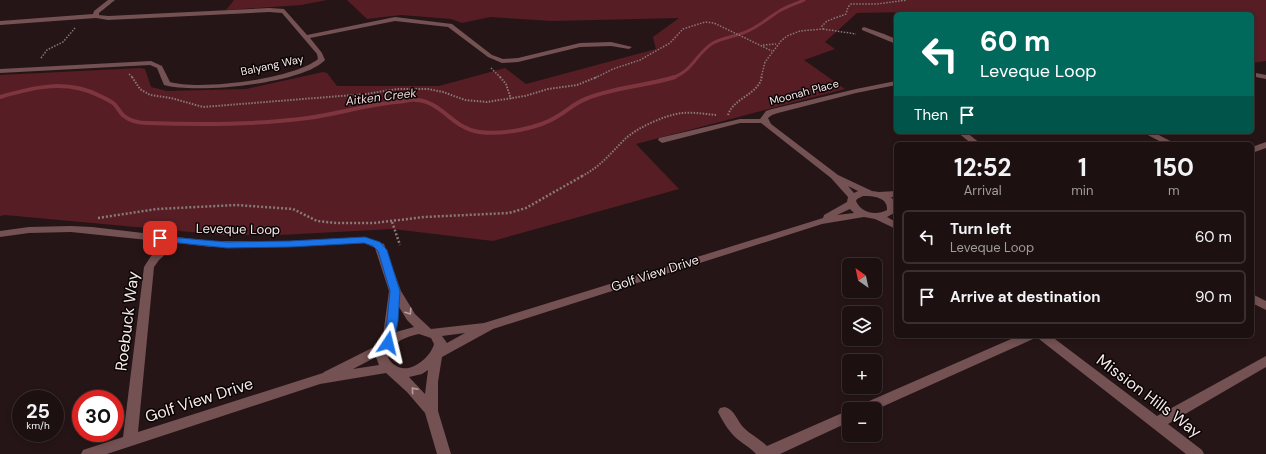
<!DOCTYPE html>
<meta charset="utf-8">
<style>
body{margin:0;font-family:"DM Sans",sans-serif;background:#291e1e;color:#f1f3f6;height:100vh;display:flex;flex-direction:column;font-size:15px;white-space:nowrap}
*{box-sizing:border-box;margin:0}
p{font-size:13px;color:#a09d9f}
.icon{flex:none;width:22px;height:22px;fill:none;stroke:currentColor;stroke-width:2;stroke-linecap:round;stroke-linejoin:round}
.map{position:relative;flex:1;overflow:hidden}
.details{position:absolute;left:894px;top:142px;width:360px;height:196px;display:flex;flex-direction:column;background:#1c1010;border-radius:6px;box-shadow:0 2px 6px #0003,0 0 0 1px #3a3030}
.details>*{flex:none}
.banner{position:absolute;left:894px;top:12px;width:360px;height:122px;border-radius:6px;box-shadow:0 2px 6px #0003,0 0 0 1px #3a3030;background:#00695c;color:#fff;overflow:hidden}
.needle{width:26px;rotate:327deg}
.fabs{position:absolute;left:842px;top:258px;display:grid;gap:8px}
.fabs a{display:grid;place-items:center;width:40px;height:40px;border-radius:6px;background:#1c1010;box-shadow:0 2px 6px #0003,0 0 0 1px #3a3030;font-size:20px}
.speed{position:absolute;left:12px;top:390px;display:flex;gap:8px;font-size:20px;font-weight:700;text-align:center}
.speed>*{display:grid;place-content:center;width:52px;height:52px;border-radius:50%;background:#1c1010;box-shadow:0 2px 6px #0003,0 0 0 1px #3a3030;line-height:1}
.speed small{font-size:10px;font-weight:400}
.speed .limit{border:6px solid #d22;background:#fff;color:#111}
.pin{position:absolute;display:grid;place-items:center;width:34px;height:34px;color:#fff;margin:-17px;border-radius:8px;box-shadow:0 2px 6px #0006}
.me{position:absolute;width:44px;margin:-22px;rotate:10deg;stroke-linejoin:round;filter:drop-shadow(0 0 3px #0008)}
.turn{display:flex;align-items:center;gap:14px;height:84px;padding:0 20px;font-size:18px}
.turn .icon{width:52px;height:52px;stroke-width:2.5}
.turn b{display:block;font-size:28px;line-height:34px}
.then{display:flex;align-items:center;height:38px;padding:0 20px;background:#0003;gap:8px;font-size:15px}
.eta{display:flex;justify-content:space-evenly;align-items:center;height:68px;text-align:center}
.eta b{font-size:24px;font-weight:700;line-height:28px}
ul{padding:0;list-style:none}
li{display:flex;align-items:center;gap:12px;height:54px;margin:0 8px 6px;padding:0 12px;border:2px solid #3a3030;border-radius:6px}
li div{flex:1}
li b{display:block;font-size:15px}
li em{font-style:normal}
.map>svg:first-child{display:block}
</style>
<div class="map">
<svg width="1266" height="454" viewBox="0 0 1266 454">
<rect width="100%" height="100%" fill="#261516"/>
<g fill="#561d25">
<polygon points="234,0 327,0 301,5 226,10"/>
<polygon points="347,0 1266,0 1266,61 1252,63 1252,14 914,14 909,12 857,13 825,42 835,49 804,60 845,89 636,144 679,189 493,241 393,229 280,235 223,235 5,215 0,216 0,75 140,68 145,69 151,87 167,91 246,89 323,72 327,73 337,86 439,86 505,68 526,84 656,49 653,37 679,18 552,21 490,17 462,23 451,19 401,15 367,19"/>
</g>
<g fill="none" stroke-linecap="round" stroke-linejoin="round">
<path stroke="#7e353d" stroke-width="3" d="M671 78C693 72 695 54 713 43 724 37 739 36 750 30 762 24 771 16 781 10 788 6 797 3 804 0"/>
<path stroke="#7e353d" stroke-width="4" d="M0 97C34 87 67 79 100 96 104 98 109 100 113 103 117 106 120 113 124 116 130 121 140 123 148 123 201 125 255 125 308 118 337 114 366 105 395 102 402 102 410 99 417 100 442 102 452 128 479 132 502 135 538 129 558 116 568 110 576 102 588 98 616 87 646 86 675 77"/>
<g stroke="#887a7a" stroke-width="1.5" stroke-dasharray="1.5 1.5" stroke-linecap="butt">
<polyline points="1070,14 1080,12"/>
<polyline points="823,29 856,34"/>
<polyline points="763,45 776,44"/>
<polyline points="41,58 47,50 63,42 75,28"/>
<polyline points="491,68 501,78"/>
<polyline points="129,74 133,78"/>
<polyline points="595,78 613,69 640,60 670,43 683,29 705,22 714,23 772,51"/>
<polyline points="761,78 765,62 781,41 787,36 800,31 823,29 822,26 827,21 846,14 848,7 851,4 877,4 907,0"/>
</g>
<g stroke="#887a7a" stroke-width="2" stroke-dasharray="1.5 1.5" stroke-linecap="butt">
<polyline points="132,77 140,89 150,95 171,98 203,107 366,94 397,89 428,89 443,92 465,100 487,102 525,96 548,89 577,85 597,77"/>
<polyline points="500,77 506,84 511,99"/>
<path d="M728 115C734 97 757 96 762 77"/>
<path d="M582 176C601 166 609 155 624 140 636 128 665 115 682 113 693 112 705 114 716 115"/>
</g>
<g stroke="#887a7a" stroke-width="2.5" stroke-dasharray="2 2" stroke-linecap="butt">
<polyline points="98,218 157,209 236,205 293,209 317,221 336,223 374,223 424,217 509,213 526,208 584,175"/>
<polyline points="392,222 400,245"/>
</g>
<g fill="#745153" fill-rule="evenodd">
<path d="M108 0H115L99 13V15L108 16 269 8 284 9 307 35 395 17 452 24 492 55 503 59 518 58 580 43 611 42 632 47 629 49 611 46 580 47 518 62 502 63 488 57 448 27 395 21 310 38 322 53 325 60C303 84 195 94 164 85L157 68 150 65 0 73V69L151 61 162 66 170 82C200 91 294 79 318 59L317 54 282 13 269 12 108 20 96 18 0 25V21L93 14 94 11Z"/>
<polygon points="864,27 884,34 896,39 896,44 862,30 862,28"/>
<polygon points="1256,73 1266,75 1266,79 1256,77"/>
<path d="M896 81V85L856 93 778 113 772 115 768 118 771 124 838 175 872 191 879 192 896 191V197H891L896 203V212L887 217 896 222V229L875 219 864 217 822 224 493 329 442 357 438 382V411L451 454H437L425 413 407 392 386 373 320 384 107 454H81L83 450 123 437 144 267 151 256 167 242 71 232 29 233 0 237V231L29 227 71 226 92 227 211 241H290L365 237 384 244 401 291 415 314 431 329 484 323 823 218 824 215 847 202 848 197 831 178 761 123H740L662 143 658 140 659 138 740 119H760L766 111 772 109 856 89ZM848 186 858 191 854 193ZM863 196C873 196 888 197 887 210 876 216 861 213 856 201L857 199ZM850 209 854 213 837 215ZM178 243 211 247H290L364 243 375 248 389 291 382 343 324 372 323 373 138 432 154 267 159 260ZM399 307 407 320 414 327 396 332ZM465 333 447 343 442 336ZM419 334 431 338 434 344C431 357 409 376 395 365 392 364 390 360 388 358 391 342 405 337 419 334ZM376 357 379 365 353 369ZM428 370 425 394 409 377 422 374Z"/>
<polygon points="957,132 966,132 981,144 972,144"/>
<polygon points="1142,132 1153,132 1176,144 1165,144"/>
<polygon points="1266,142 1266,148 1252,153 1252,147"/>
<polygon points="1252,294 1266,301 1266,310 1252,303"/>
<polygon points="1018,336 1035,336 1033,339 875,410 875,409 858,409 860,405"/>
<polygon points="1037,336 1051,336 1157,416 1266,356 1266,367 1168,424 1202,450 1204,454 1186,454 1039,339"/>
<path d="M725 407C735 410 737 421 744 428 751 435 760 439 767 446L849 410V422L780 454H756C750 447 741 443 734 436 728 430 722 420 718 412L720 408Z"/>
</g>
</g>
<defs><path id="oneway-chevron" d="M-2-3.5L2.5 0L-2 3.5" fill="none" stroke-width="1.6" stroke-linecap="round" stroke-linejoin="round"/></defs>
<g stroke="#b59e9e">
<use href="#oneway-chevron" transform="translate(409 312) rotate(56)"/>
<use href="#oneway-chevron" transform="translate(414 390) rotate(-131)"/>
</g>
<polygon fill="#1a73e8" stroke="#114b97" points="157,236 227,242 290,241 365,237 380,242 387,250 400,291 398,321 394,343 392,345 385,345 383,343 387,321 390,291 378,251 373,246 364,243 290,247 227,248 160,241 157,241 156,238"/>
<g text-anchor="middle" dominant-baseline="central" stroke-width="3" stroke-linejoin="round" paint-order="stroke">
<g font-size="11" fill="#f6eaea" stroke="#0a0405">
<text transform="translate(272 65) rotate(-12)">Balyang Way</text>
<text transform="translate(804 92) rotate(-15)">Moonah Place</text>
</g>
<g font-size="12" font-style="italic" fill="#f2dadb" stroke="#0a0405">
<text transform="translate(381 97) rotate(-7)">Aitken Creek</text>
</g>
<g font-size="13" fill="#f6eaea" stroke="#0a0405">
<text transform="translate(238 229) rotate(1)">Leveque Loop</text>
<text transform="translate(655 273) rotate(-18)">Golf View Drive</text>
</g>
<g font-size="16" fill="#f6eaea" stroke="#0a0405">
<text transform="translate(127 321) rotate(-83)">Roebuck Way</text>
<text transform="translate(1149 396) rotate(37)">Mission Hills Way</text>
<text transform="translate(199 400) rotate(-18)">Golf View Drive</text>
</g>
</g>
</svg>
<div class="fabs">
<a><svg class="needle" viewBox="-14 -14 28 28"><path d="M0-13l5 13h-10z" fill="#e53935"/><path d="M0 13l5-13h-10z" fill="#a09d9f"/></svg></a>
<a><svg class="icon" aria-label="layers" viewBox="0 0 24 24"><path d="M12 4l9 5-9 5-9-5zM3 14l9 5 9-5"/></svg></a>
<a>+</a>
<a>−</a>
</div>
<div class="speed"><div>25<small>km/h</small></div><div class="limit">30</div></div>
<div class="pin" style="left:160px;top:238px;background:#d93025"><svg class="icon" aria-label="arrive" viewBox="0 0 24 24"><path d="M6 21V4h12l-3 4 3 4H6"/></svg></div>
<svg class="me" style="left:388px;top:343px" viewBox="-20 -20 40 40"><path d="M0-17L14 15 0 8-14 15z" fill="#1a73e8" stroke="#fff" stroke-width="4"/></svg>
<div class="banner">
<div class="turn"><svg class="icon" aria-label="left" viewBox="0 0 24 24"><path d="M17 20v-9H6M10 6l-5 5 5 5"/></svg><div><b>60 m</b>Leveque Loop</div></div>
<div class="then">Then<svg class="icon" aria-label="arrive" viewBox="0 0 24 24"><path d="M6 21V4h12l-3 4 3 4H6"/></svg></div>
</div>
<section class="details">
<div class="eta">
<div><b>12:52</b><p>Arrival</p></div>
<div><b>1</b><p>min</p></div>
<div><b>150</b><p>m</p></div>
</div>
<ul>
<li><svg class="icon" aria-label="left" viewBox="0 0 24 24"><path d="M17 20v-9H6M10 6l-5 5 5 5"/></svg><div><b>Turn left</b><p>Leveque Loop</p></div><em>60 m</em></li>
<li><svg class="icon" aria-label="arrive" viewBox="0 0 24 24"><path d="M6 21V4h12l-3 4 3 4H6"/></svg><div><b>Arrive at destination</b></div><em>90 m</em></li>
</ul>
</section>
</div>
